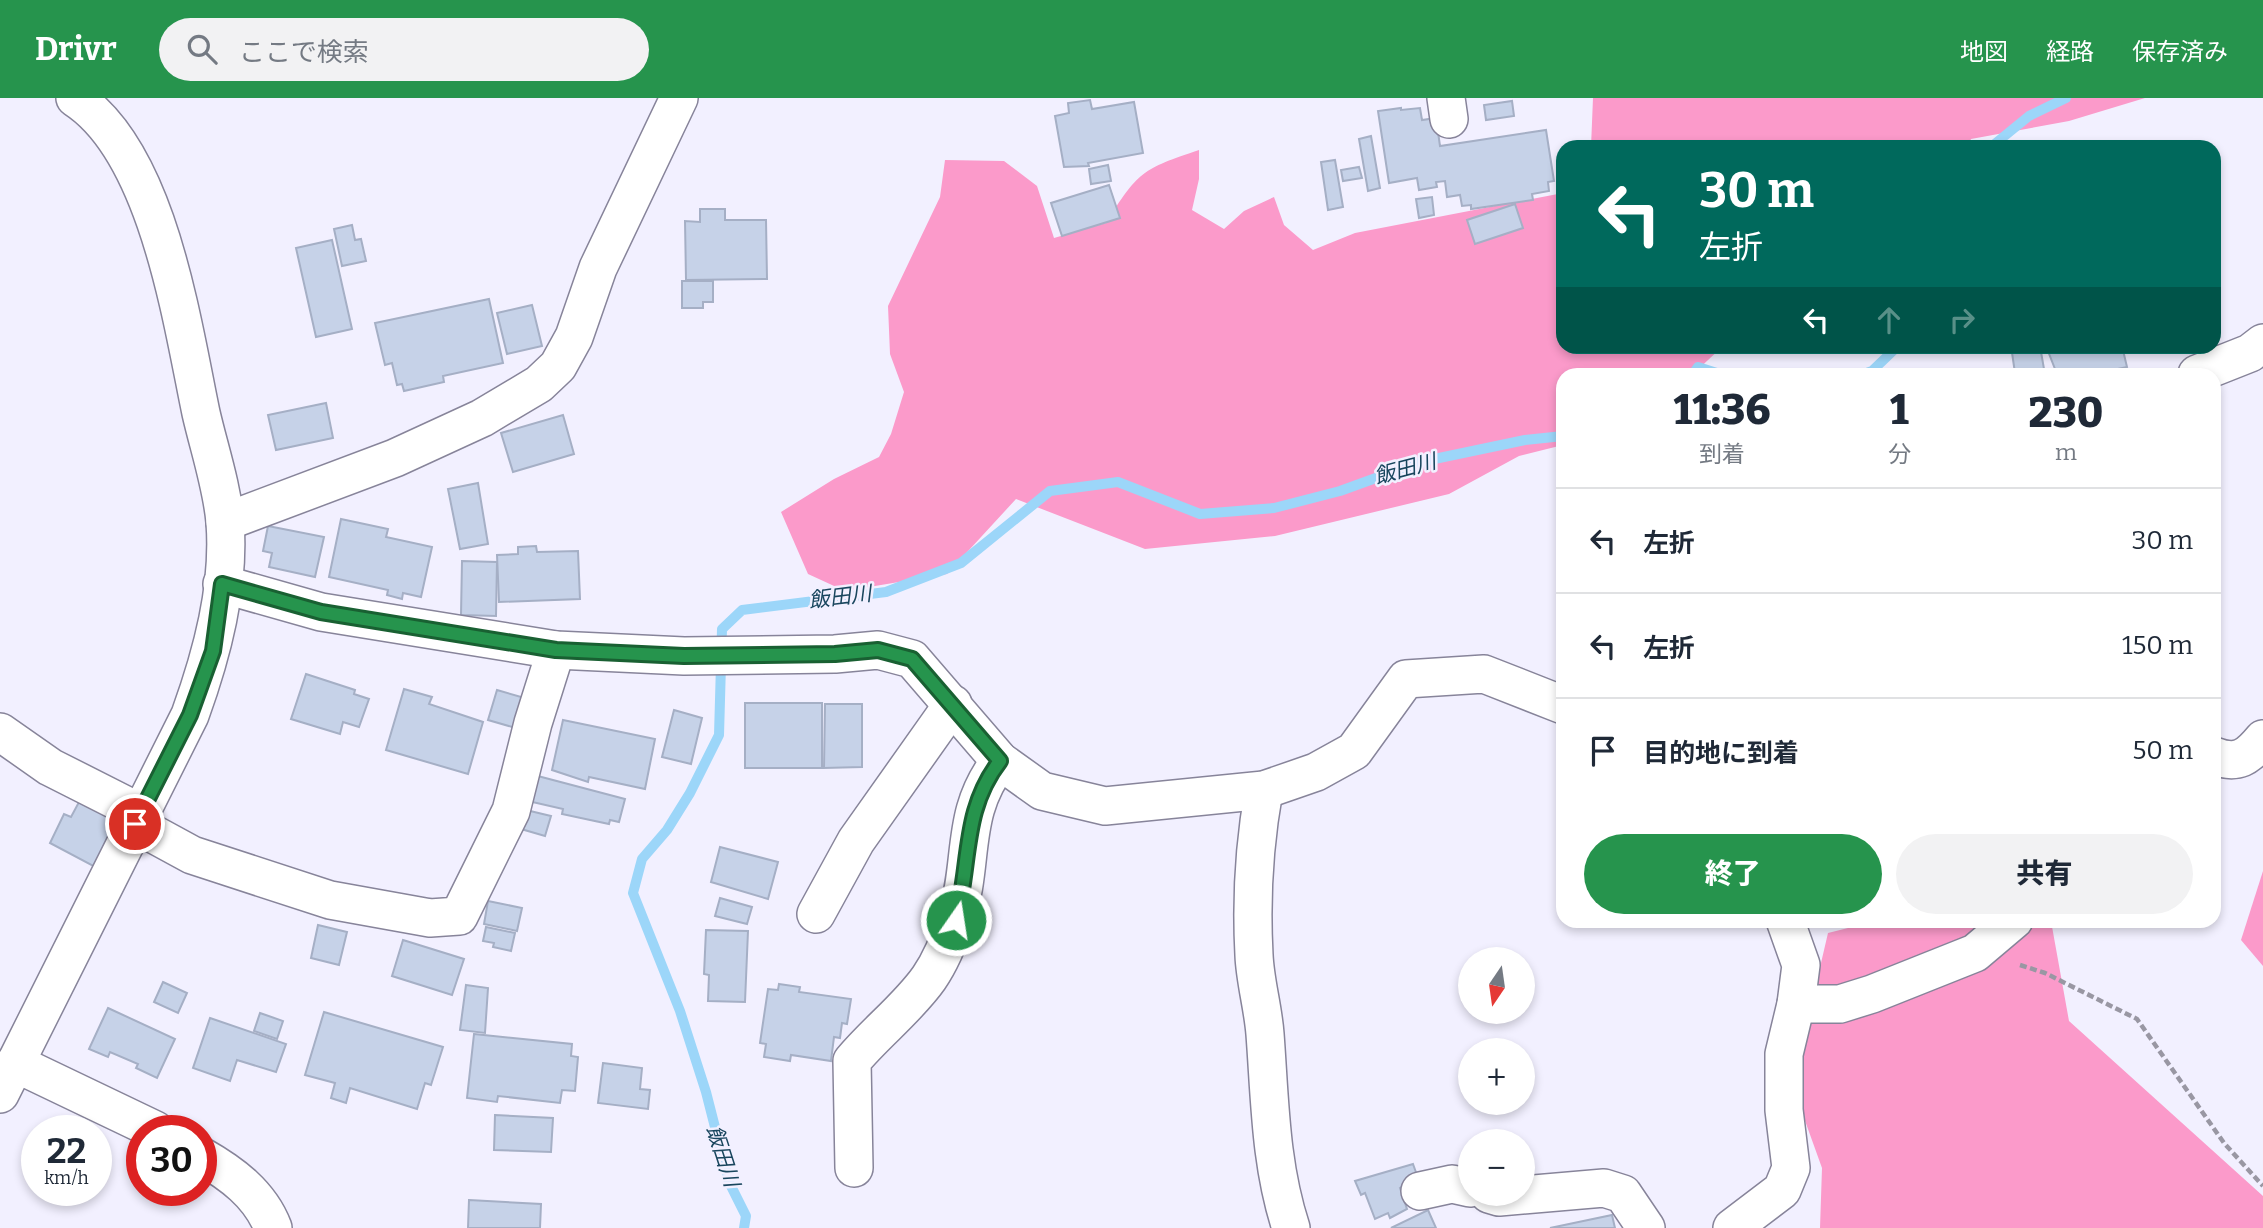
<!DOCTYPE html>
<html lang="ja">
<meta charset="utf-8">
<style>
body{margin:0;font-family:Bitter,"Noto Sans JP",serif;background:#f2f2f3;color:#1f2937;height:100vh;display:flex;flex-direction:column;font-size:26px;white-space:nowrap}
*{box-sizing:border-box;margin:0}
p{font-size:23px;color:#747a83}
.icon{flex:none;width:38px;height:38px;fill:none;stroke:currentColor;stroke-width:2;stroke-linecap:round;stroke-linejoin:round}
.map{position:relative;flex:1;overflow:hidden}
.details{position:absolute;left:1556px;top:270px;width:665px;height:560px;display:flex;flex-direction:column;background:#fff;border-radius:21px;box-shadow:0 4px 10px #0003}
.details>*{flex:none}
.banner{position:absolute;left:1556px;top:42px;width:665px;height:214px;border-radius:21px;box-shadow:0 4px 10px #0003;background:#00695c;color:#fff;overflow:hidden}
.needle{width:46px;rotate:193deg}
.fabs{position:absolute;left:1458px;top:849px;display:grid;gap:14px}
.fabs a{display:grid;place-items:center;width:77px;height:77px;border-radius:50%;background:#fff;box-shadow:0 4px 10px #0003;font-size:35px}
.speed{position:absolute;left:21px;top:1017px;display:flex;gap:14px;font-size:35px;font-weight:700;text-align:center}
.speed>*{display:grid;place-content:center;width:91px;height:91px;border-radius:50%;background:#fff;box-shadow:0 4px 10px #0003;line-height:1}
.speed small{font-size:18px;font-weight:400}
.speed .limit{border:10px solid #d22;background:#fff;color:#111}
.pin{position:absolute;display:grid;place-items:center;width:60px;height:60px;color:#fff;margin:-30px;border:4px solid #fff;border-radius:50%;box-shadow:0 2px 7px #0007}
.me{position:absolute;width:77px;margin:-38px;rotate:13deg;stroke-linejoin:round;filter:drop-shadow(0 0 5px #0008)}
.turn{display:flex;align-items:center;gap:24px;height:147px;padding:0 28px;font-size:32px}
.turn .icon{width:91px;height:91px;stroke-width:2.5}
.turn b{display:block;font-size:49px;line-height:60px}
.lanes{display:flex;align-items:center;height:66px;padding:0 28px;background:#0003;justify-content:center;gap:35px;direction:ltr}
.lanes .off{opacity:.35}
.eta{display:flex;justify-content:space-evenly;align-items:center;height:119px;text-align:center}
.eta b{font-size:42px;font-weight:800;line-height:49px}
.action{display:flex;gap:14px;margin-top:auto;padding:14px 28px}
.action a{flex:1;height:80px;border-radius:42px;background:#26944d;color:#fff;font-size:28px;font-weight:800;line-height:80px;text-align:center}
.action a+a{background:#f2f2f3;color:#1f2937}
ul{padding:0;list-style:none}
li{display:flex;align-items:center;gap:21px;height:105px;padding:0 28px;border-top:2px solid #e0e1e3}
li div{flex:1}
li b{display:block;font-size:26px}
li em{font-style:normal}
header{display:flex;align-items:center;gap:42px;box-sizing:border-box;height:98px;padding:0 35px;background:#26944d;color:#fff}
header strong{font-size:33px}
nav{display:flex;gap:38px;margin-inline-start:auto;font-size:24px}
.search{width:490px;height:63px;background:#f2f2f3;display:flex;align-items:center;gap:18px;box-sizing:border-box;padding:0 24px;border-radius:38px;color:#747a83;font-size:26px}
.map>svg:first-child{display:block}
</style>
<header>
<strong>Drivr</strong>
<div class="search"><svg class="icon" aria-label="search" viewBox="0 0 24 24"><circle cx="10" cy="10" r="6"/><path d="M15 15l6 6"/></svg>ここで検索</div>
<nav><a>地図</a><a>経路</a><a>保存済み</a></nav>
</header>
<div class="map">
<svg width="2263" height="1130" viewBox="0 0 2263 1130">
<rect width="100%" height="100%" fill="#f2f0ff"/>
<g fill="#fb9aca">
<polygon points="1593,0 2145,0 2069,23 1971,41 1968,49 1591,49"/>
<path d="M1199 52V81L1192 112 1224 131 1244 113 1274 99 1284 127 1313 152 1355 135 1563 95V248L1722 249 1693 276H1563V347L1519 358 1449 396 1275 438 1145 451 1016 401 947 476 845 493 808 476 781 414 834 381 879 359 891 336 904 294 890 256 888 208 940 99 945 62 1004 63 1037 88 1054 140 1106 125C1138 74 1142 71 1199 52Z"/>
<polygon points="2263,773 2263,868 2241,842"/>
<polygon points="1876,823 2051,823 2069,923 2263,1098 2263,1130 1820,1130 1822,1070 1799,1006 1804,938 1828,835"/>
</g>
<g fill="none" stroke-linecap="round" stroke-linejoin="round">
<g stroke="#9cd6f9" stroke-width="10">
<polyline points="1991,49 2029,18 2066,0"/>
<polyline points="1693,276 1698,269 1720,276"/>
<polyline points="1864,276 1872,273 1898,248"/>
<polyline points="744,1130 746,1118 729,1084 706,994 680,913 633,795 642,761 667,732 690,695 719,637 722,531 742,512 886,494 961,465 1050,393 1118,384 1200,416 1274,410 1340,393 1420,364 1525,342 1563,338"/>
</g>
</g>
<g fill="#c6d2e8" stroke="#a5afc5" stroke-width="2">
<polygon points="1090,2 1092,11 1134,4 1143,55 1088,65 1089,68 1064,69 1055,18 1069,15 1068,5"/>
<polygon points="1512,3 1514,18 1486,22 1484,7"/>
<polygon points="1401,10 1401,12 1420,10 1422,22 1436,20 1440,48 1546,32 1554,83 1548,84 1549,93 1532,96 1533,102 1471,111 1471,107 1462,108 1460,97 1447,99 1445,83 1436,84 1437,89 1419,92 1417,80 1389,85 1378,13"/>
<polygon points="1371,38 1380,90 1368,93 1359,41"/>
<polygon points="1335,62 1343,109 1328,112 1321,64"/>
<polygon points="1108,67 1111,83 1091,86 1089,71"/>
<polygon points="1359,69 1362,80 1343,83 1341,72"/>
<polygon points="1109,87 1120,120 1062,138 1051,105"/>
<polygon points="1432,99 1434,117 1419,120 1416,101"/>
<polygon points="1515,106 1523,130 1475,146 1467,122"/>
<polygon points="700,111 725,111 725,122 766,122 767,181 686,182 685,123 700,124"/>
<polygon points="352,127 355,142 361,141 366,163 342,168 334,131"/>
<polygon points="332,142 352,231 316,239 296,150"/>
<polygon points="682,183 713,183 713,204 703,204 703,210 682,210"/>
<polygon points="489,201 503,265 443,278 444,284 404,293 402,286 397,287 392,265 385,267 375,225"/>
<polygon points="532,207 542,248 507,256 497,215"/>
<polygon points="2011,248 2040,248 2044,271 2015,275"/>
<polygon points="2046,248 2122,248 2127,269 2095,276 2067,276 2066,273 2057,276"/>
<polygon points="326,305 333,340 276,352 268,317"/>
<polygon points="563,317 574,356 513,374 501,335"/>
<polygon points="478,385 488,446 460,451 448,391"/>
<polygon points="341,421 388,431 386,439 432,449 421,499 403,495 402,501 387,497 388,492 329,479"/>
<polygon points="268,428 324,439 315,479 269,469 272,455 263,453"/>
<polygon points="536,448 537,454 578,453 580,501 499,504 497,457 518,456 518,449"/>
<polygon points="462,463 497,464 496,518 461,517"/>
<polygon points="306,576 355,592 354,596 369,601 359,629 343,624 340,636 291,621"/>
<polygon points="404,591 432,599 429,606 483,624 468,676 386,652"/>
<polygon points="497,592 528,601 519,631 488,622"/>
<rect x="745" y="605" width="77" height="65"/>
<polygon points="825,606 862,606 862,669 824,670"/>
<polygon points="674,612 702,620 691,666 662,659"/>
<polygon points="563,622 655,641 645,691 589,679 588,684 552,672"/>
<polygon points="534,677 625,701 619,724 610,722 609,726 562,716 563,711 528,703"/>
<polygon points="79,704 120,725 97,770 50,745 64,716 71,719"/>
<polygon points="526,712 551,718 545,738 521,731"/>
<polygon points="720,749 778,764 768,801 711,784"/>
<polygon points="720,800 752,809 747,826 715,818"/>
<polygon points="488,803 522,810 517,833 484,826"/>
<polygon points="318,827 347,834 339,867 311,860"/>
<polygon points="486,829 515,835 511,853 493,849 494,845 483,843"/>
<polygon points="706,832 748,833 745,904 708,903 709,877 704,876"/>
<polygon points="403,842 464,861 452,897 392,878"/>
<polygon points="163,884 187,895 178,915 154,904"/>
<polygon points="779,886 800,889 799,894 851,901 847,926 842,925 840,940 834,939 831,963 791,957 790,963 764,959 766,946 760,945 768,891 778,892"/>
<polygon points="466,887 488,890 485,935 460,932"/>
<polygon points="108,910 175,941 157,980 136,970 138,966 110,954 108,959 89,951"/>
<polygon points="324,914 443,949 431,987 425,985 417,1011 350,990 346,1005 331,1000 335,985 305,977"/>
<polygon points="260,915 283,923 277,941 254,933"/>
<polygon points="210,920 286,946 276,974 237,962 230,983 193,970"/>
<polygon points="474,936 572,946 571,958 578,959 575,993 562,992 560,1005 498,998 497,1004 467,1000"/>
<polygon points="603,965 642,970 640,991 650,992 648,1011 598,1005"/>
<polygon points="495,1017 553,1020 551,1054 494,1052"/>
<polygon points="1413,1066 1418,1080 1400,1090 1407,1111 1390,1120 1388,1115 1375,1121 1365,1095 1361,1097 1355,1083"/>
<polygon points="469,1102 541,1106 540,1130 468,1130"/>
<polygon points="1428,1112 1436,1130 1391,1130"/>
<polygon points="1612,1117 1615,1130 1550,1130"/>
</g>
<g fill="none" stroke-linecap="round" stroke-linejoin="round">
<g stroke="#87849a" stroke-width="40">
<g id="minor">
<polyline points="1446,0 1449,21"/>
<polyline points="2197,276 2250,255 2263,245"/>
<polyline points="225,424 395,360 482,320 539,286 558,268 574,239 598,170 679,0"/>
<polyline points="222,486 321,514 556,552 684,558 835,556 878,552 912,561 1000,663 1042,693 1105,708 1264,692 1316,674 1354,653 1406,581 1484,576 1563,607"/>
<polyline points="0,634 50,669 139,714"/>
<path d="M2214 658C2238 667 2248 659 2263 641"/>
<path d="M1264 692C1254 747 1251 801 1254 857 1255 883 1263 909 1265 936 1270 1002 1270 1066 1291 1130"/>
<polyline points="135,726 192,757 330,802 430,820 459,818 511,713 533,625 556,552"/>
<polyline points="816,816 856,743 953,606"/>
<polyline points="1796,906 1840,906 1872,896 1975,855 2014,822"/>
<polyline points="15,965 155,1032"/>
<path d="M0 996 190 617C212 556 230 489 225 424 222 388 209 350 201 315 182 224 158 54 75 0"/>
<path d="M201 1058C231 1075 260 1096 273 1130"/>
<path d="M854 1070 852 963C875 935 908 910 929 880 940 864 950 840 956 821 975 762 959 716 1000 663"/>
<polyline points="1420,1093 1452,1086 1470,1090"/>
<polyline points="1489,1096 1499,1099 1604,1090 1623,1096 1646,1130"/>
<polyline points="1732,1130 1782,1092 1791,1070 1784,1012 1784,956 1796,906 1801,867 1785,822"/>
</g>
</g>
<polyline stroke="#9997a3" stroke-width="4.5" stroke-dasharray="7 3.5" stroke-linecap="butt" points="2020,867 2045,875 2137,921 2224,1045 2263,1088"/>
<use href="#minor" stroke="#fff" stroke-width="37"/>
</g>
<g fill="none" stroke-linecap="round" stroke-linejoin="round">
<g stroke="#196032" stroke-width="18">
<path id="route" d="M135 726 190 617 213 553 222 486 321 514 556 552 684 558 835 556 878 552 912 561 1000 663C962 712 971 764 956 822"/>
</g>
<use href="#route" stroke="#26944d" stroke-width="12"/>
</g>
<g text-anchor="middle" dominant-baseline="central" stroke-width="5" stroke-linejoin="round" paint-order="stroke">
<g font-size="21" font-style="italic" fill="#19465e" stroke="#f2f0ff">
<text transform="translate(1405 371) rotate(-15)">飯田川</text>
<text transform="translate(840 499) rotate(-7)">飯田川</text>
<text transform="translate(723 1058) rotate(72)">飯田川</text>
</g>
</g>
</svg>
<div class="fabs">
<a><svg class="needle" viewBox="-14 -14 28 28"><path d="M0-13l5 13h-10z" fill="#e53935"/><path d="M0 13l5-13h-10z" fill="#747a83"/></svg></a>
<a>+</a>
<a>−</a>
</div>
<div class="speed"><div>22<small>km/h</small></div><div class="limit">30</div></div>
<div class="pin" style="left:135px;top:726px;background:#d93025"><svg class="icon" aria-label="arrive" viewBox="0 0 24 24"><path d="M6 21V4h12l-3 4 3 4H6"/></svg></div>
<svg class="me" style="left:956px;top:822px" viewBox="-20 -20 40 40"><circle r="17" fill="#26944d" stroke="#fff" stroke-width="3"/><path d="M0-11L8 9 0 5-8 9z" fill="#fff"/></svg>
<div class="banner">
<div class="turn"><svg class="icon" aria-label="left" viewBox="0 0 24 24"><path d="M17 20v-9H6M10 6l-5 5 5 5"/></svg><div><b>30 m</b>左折</div></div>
<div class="lanes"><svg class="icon" aria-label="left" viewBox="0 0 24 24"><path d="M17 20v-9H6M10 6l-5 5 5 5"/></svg><svg class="icon off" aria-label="ahead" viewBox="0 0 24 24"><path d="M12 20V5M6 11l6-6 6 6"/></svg><svg class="icon off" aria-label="right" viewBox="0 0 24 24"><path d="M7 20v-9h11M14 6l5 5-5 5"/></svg></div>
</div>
<section class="details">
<div class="eta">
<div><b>11:36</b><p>到着</p></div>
<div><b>1</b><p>分</p></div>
<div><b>230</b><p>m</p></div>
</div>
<ul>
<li><svg class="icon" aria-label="left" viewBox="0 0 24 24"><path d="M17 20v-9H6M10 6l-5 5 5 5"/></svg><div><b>左折</b></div><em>30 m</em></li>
<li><svg class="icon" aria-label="left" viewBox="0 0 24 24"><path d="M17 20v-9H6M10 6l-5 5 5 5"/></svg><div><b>左折</b></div><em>150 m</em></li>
<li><svg class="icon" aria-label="arrive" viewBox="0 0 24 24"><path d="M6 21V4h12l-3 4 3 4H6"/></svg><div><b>目的地に到着</b></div><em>50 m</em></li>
</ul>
<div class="action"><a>終了</a><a>共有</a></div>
</section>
</div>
